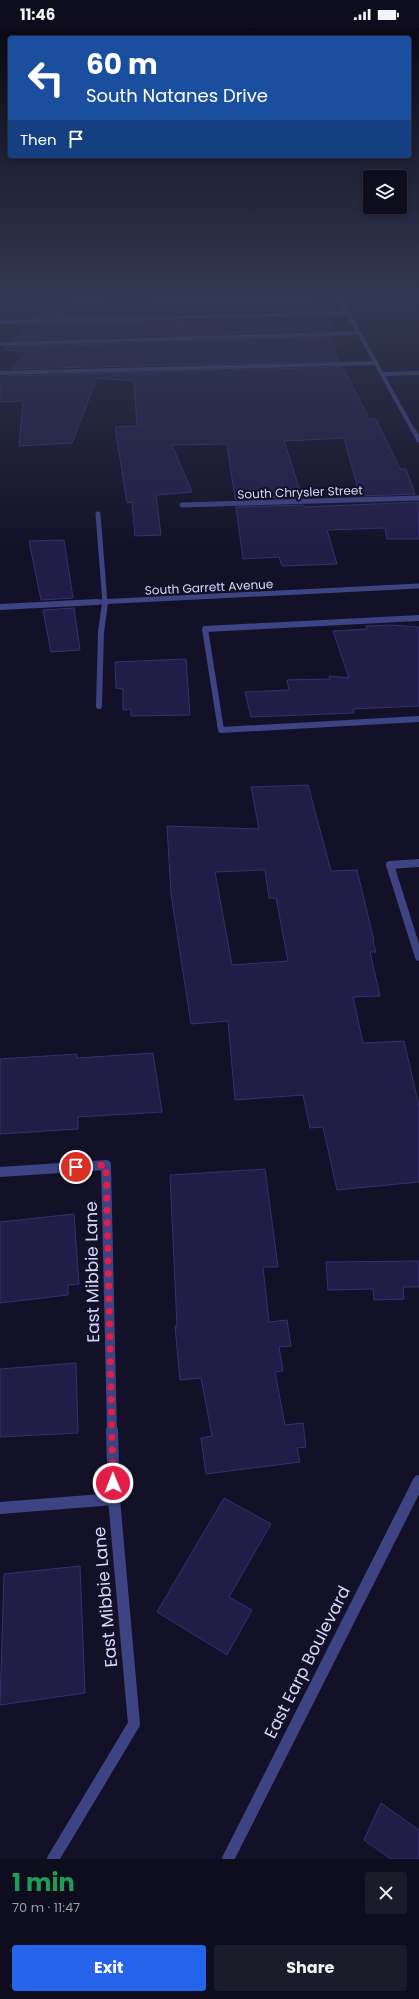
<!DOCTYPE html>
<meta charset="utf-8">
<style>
body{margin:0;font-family:Poppins,sans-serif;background:#1c1b2a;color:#f1f3f6;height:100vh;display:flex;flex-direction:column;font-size:15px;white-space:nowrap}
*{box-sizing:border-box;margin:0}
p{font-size:13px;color:#9b9ca4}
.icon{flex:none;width:22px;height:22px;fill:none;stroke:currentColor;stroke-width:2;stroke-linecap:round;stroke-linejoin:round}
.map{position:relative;height:1831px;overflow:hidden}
.details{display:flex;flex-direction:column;background:#0e0d1d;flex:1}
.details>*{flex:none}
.banner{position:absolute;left:8px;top:8px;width:403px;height:122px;border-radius:4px;box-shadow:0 2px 6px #0003,0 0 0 1px #2e2d3b;background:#1a4fa0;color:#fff;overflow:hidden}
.tools{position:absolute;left:363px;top:142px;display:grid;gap:8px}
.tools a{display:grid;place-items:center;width:44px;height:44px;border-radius:4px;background:#0e0d1d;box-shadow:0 2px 6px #0003,0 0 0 1px #2e2d3b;font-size:20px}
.pin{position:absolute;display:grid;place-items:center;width:34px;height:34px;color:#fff;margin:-17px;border:2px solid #fff;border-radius:50%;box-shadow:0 1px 4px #0007}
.me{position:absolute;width:44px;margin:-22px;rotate:359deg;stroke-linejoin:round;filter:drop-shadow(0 0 3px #0008)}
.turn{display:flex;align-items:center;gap:14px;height:84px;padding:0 12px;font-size:18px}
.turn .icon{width:52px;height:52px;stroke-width:2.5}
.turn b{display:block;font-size:28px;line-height:34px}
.then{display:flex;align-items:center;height:38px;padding:0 12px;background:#0003;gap:8px;font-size:15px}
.round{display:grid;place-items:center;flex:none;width:42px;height:42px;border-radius:4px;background:#1c1b2a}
.head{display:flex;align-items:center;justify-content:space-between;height:68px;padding:0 12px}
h1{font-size:24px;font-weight:700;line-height:30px;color:#1e9e55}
.button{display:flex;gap:8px;margin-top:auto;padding:8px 12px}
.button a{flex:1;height:46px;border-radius:4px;background:#2563eb;color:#fff;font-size:16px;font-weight:700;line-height:46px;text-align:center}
.button a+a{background:#1c1b2a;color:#f1f3f6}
.status{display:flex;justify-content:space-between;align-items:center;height:28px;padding:0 20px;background:#0e0d1d;direction:ltr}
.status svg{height:11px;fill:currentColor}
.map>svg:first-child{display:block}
</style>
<div class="status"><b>11:46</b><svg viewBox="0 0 49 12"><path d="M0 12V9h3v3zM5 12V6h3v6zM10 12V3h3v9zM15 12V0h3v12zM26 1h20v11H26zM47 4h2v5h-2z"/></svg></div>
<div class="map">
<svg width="419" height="1831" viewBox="0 0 419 1831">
<rect width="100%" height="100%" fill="#121127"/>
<g fill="#211d47" stroke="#363072" fill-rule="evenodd">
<polygon points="75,267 104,267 105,281 159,283 155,267 314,267 315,278 320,278 319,282 33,290 39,283 75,286"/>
<polygon points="318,289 330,291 328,296 334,296 332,302 13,312 27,297"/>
<polygon points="331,309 330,313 334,313 332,317 337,317 333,323 339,333 10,341 29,324 4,322 6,319"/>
<polygon points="343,339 369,391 376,391 400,441 406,441 415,466 360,468 344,410 284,413 302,469 235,471 227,416 172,417 192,464 156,467 161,507 135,508 132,474 127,475 115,399 137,398 134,353 97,350 72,415 19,418 23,373 0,374 0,351 3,348"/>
<polygon points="418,474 419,511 387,511 385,500 327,502 337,536 282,538 279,529 243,531 236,479 304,477 305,479"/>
<polygon points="64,512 73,570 41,572 29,513"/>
<polygon points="74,580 80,622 51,624 43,582"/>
<polygon points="391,597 419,599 419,678 353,681 354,685 251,689 245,664 289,662 287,652 330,651 329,648 349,650 333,603 367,601 366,598"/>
<polygon points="186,631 190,687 131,688 131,681 123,682 123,661 116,660 115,634"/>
<path d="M308 757 331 843 357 842 374 913H373L376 924H370L380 968 353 969 363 1015 404 1013 419 1078V1154L337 1162 323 1099 310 1100 303 1067 235 1072 228 993 191 996 171 866 167 798 259 801 251 759ZM265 842 269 870H276L288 933 232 937 215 844Z"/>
<polygon points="153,1025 162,1084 78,1089 78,1101 0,1106 0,1031 77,1026 77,1030"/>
<polygon points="265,1141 278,1239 263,1239 269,1294 287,1292 291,1318 279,1319 283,1343 275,1344 285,1397 303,1395 306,1419 297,1420 300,1434 206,1446 201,1410 212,1408 201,1350 180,1352 175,1298 177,1298 170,1147"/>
<polygon points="74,1186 79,1256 68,1257 68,1267 0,1275 0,1194"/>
<polygon points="419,1233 419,1259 403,1259 404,1271 374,1272 373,1261 328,1262 326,1234"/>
<polygon points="76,1335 78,1405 0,1409 0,1341"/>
<polygon points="224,1470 271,1496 229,1569 252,1582 227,1627 157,1584"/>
<polygon points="80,1538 85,1665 0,1677 4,1546"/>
<polygon points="381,1775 419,1802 419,1831 391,1831 364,1812"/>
</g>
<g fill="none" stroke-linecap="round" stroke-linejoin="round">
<g stroke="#3e4384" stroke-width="6">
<polyline points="419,590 205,601 221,702 419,691"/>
<polyline points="99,678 101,604 105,575"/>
</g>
<polyline stroke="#3e4384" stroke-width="8" points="419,835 390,837 419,929"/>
<g stroke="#3e4384" stroke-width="4">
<polyline points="338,267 414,404"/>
<polyline points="0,294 348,285"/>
<polyline points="0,316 359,305"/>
<polyline points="0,345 377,335"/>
<polyline points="383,346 419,345"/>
</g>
<g stroke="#3e4384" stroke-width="5">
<polyline points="414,403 419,412"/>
<polyline points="182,477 419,470"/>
<polyline points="98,486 105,575"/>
<polyline points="77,575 419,558"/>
</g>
<polyline stroke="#3e4384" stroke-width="6" points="0,579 97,574"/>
<polyline stroke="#3e4384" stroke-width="10" points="0,1144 106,1137 112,1403"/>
<g stroke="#3e4384" stroke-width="12">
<polyline points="0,1480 114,1471"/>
<polyline points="53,1831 134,1696 114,1471 112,1402"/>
<polyline points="228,1831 419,1453"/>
</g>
</g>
<linearGradient id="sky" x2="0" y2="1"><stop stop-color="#0a0915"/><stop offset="0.51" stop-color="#333852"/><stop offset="1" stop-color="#333852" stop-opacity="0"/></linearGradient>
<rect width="419" height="524" fill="url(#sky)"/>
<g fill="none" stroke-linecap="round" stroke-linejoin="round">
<polyline stroke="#e11d48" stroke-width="7" stroke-dasharray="0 12.6" points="76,1139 106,1137 113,1455"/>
</g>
<g text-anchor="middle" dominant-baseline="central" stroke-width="4" stroke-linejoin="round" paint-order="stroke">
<g font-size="12" fill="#d8d8fd" stroke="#121127">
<text transform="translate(300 464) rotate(-2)">South Chrysler Street</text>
<text transform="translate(209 559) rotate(-3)">South Garrett Avenue</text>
</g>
<g font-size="17" fill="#d8d8fd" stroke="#121127">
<text transform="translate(92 1244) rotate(-91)">East Mibbie Lane</text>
<text transform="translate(105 1569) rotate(-95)">East Mibbie Lane</text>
<text transform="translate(307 1634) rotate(-63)">East Earp Boulevard</text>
</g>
</g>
</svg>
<div class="tools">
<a><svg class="icon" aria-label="layers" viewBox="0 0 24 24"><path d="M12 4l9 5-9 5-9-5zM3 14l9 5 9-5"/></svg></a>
</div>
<div class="pin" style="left:76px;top:1139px;background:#d93025"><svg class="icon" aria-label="arrive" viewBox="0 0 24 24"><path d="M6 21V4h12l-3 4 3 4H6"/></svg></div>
<svg class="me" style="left:113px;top:1455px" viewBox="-20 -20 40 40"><circle r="17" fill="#e11d48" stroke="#fff" stroke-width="3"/><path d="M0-11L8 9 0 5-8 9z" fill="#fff"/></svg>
<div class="banner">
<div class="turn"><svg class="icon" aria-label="left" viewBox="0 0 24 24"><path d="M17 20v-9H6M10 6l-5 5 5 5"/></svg><div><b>60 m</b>South Natanes Drive</div></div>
<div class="then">Then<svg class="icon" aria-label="arrive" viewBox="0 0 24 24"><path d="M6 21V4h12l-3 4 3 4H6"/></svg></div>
</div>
</div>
<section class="details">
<div class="head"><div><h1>1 min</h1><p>70 m · 11:47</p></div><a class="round"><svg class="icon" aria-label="close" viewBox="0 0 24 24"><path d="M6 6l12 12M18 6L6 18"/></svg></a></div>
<div class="button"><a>Exit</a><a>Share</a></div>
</section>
